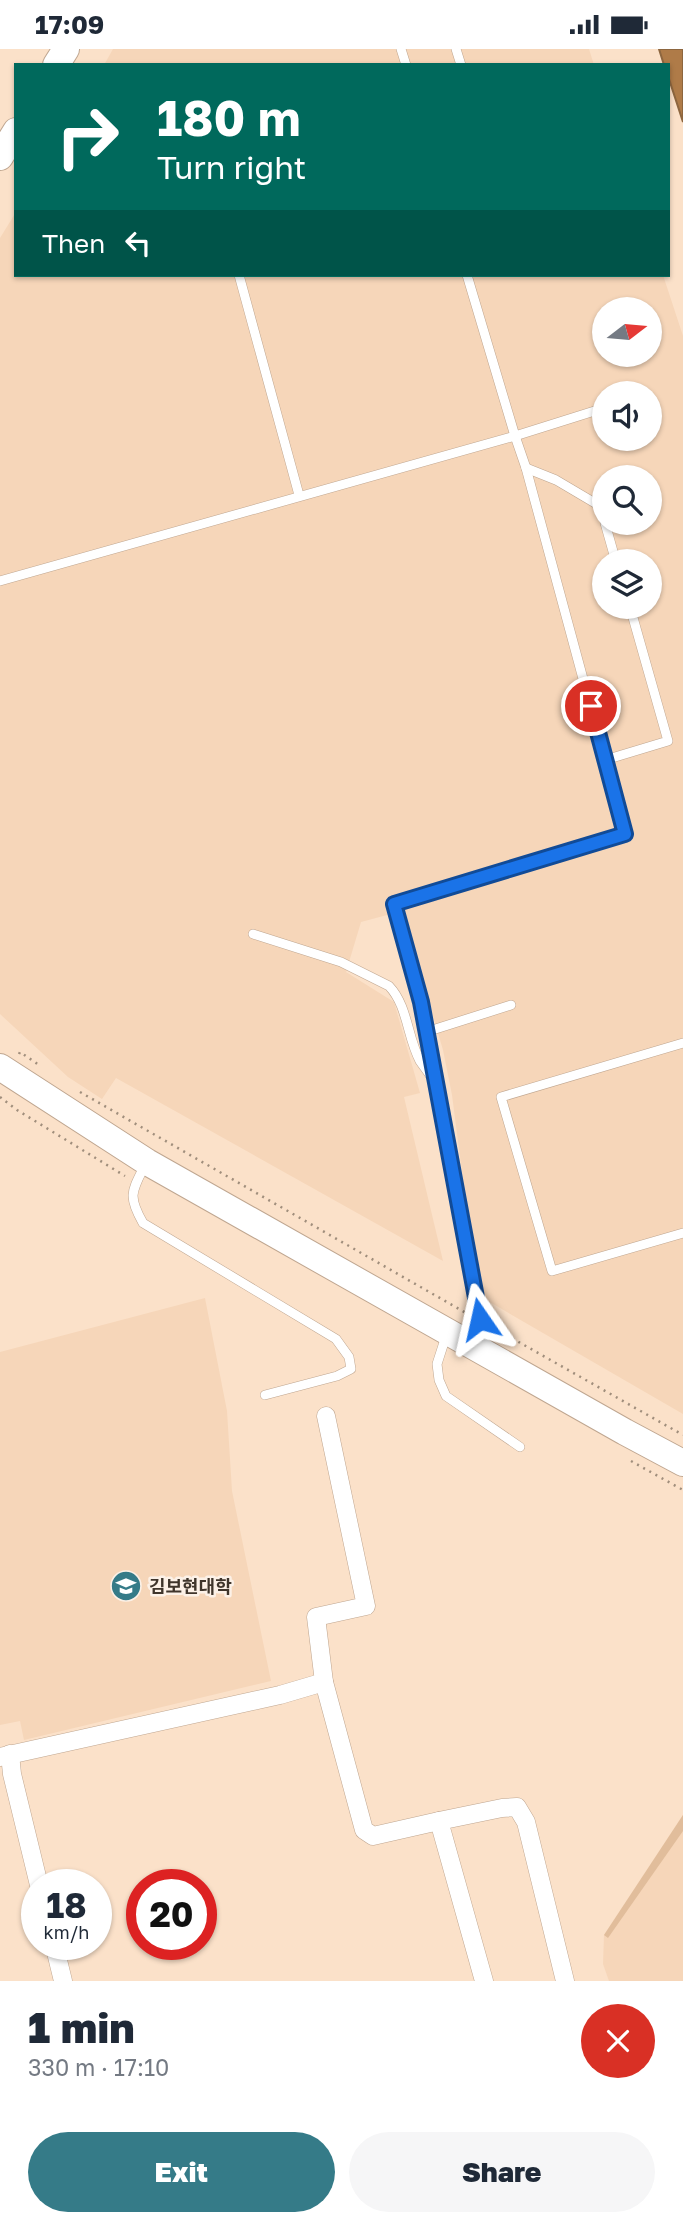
<!DOCTYPE html>
<meta charset="utf-8">
<style>
body{margin:0;font-family:"Golos Text","Noto Sans KR",sans-serif;background:#f6f6f7;color:#1f2937;height:100vh;display:flex;flex-direction:column;font-size:26px;white-space:nowrap}
*{box-sizing:border-box;margin:0}
p{font-size:23px;color:#747a83}
.icon{flex:none;width:38px;height:38px;fill:none;stroke:currentColor;stroke-width:2;stroke-linecap:round;stroke-linejoin:round}
.map{position:relative;height:1932px;overflow:hidden}
.sheet{display:flex;flex-direction:column;background:#fff;flex:1}
.sheet>*{flex:none}
.top-card{position:absolute;left:14px;top:14px;width:656px;height:214px;border-radius:0px;box-shadow:0 2px 5px #0004;background:#00695c;color:#fff;overflow:hidden}
.needle{width:46px;rotate:74deg}
.fabs{position:absolute;left:592px;top:248px;display:grid;gap:14px}
.fabs a{display:grid;place-items:center;width:70px;height:70px;border-radius:50%;background:#fff;box-shadow:0 2px 5px #0004;font-size:35px}
.speed{position:absolute;left:21px;top:1820px;display:flex;gap:14px;font-size:35px;font-weight:700;text-align:center}
.speed>*{display:grid;place-content:center;width:91px;height:91px;border-radius:50%;background:#fff;box-shadow:0 2px 5px #0004;line-height:1}
.speed small{font-size:18px;font-weight:400}
.speed .limit{border:10px solid #d22;background:#fff;color:#111}
.pin{position:absolute;display:grid;place-items:center;width:60px;height:60px;color:#fff;margin:-30px;border:4px solid #fff;border-radius:50%;box-shadow:0 2px 7px #0007}
.me{position:absolute;width:77px;margin:-38px;rotate:349deg;stroke-linejoin:round;filter:drop-shadow(0 0 5px #0008)}
.turn{display:flex;align-items:center;gap:24px;height:147px;padding:0 28px;font-size:32px}
.turn .icon{width:91px;height:91px;stroke-width:2.5}
.turn b{display:block;font-size:49px;line-height:60px}
.then{display:flex;align-items:center;height:66px;padding:0 28px;background:#0003;gap:14px;font-size:26px}
.round{display:grid;place-items:center;flex:none;width:74px;height:74px;border-radius:37px;background:#f6f6f7}
.head{display:flex;align-items:center;justify-content:space-between;height:119px;padding:0 28px}
h1{font-size:42px;font-weight:800;line-height:52px}
.cta{display:flex;gap:14px;margin-top:auto;padding:14px 28px}
.cta a{flex:1;height:80px;border-radius:42px;background:#357b88;color:#fff;font-size:28px;font-weight:800;line-height:80px;text-align:center}
.cta a+a{background:#f6f6f7;color:#1f2937}
.status{display:flex;justify-content:space-between;align-items:center;height:49px;padding:0 35px;background:#fff;direction:ltr}
.status svg{height:19px;fill:currentColor}
.map>svg:first-child{display:block}
</style>
<div class="status"><b>17:09</b><svg viewBox="0 0 49 12"><path d="M0 12V9h3v3zM5 12V6h3v6zM10 12V3h3v9zM15 12V0h3v12zM26 1h20v11H26zM47 4h2v5h-2z"/></svg></div>
<div class="map">
<svg width="683" height="1932" viewBox="0 0 683 1932">
<rect width="100%" height="100%" fill="#fbe1c9"/>
<g fill="#f6d6b9" fill-rule="evenodd">
<polygon points="113,0 589,0 594,16 104,16"/>
<path d="M16 163V226H663L683 287V1365L481 1248 469 1177 452 1046 443 1001 402 862 361 873 346 923 394 953 420 1044 404 1048 443 1212 116 1029 102 1050 68 1028 0 965V189ZM604 261H649V306H604ZM604 345H649V390H604ZM604 429H649V474H604ZM604 513H649V558H604Z"/>
<polygon points="205,1249 227,1362 232,1442 271,1632 24,1691 20,1672 0,1676 0,1303"/>
<polygon points="683,1766 683,1932 609,1932 603,1915 604,1886"/>
</g>
<polygon fill="#e1bd9b" points="683,1766 683,1782 608,1889 604,1886"/>
<polygon fill="#af7b48" stroke="#8d663f" stroke-width="2" points="659,0 683,0 683,73 669,30 668,16 664,16"/>
<g fill="none" stroke-linecap="round" stroke-linejoin="round">
<g stroke="#bfa690" stroke-width="10">
<g id="service">
<polyline points="401,0 406,16"/>
<polyline points="456,0 461,16"/>
<polyline points="239,226 299,446"/>
<polyline points="526,419 556,431 600,457 604,469"/>
<polyline points="605,474 616,513"/>
<polyline points="0,532 515,387 604,359"/>
<polyline points="605,711 668,692 630,558"/>
<path d="M253 885 341 913 389 937C408 957 407 988 420 1012 424 1018 429 1024 433 1031"/>
<polyline points="426,983 421,953 394,855 625,785 526,419 515,387 467,226"/>
<polyline points="683,994 501,1048 552,1222 683,1184"/>
<path d="M146 1114C132 1142 127 1146 143 1174L336 1290 349 1308 351 1320 337 1327 265 1346"/>
<polyline points="447,1284 437,1315 439,1331 446,1347 520,1398"/>
<polyline points="485,1299 426,983 511,956"/>
</g>
</g>
<g stroke="#bfa690" stroke-width="19">
<g id="minor">
<polyline points="324,1633 364,1781 373,1787 439,1772 484,1932"/>
<polyline points="10,1705 12,1725 39,1836"/>
<polyline points="0,1708 280,1646 324,1633 316,1568 366,1557 326,1367"/>
<polyline points="439,1772 502,1759 517,1758 526,1773 565,1932"/>
<polyline points="54,1895 63,1932"/>
</g>
</g>
<g stroke="#bfa690" stroke-width="28">
<g id="secondary">
<polyline points="56,16 66,0"/>
<polyline points="0,108 16,82"/>
<polyline points="0,1018 147,1113 625,1383 683,1414"/>
</g>
</g>
<g stroke="#a08e7c" stroke-width="2.5" stroke-dasharray="2 5" stroke-linecap="butt">
<polyline points="19,1005 20,1003 39,1016"/>
<polyline points="80,1043 466,1264"/>
<polyline points="0,1048 17,1061 125,1127"/>
<polyline points="494,1279 683,1386"/>
<polyline points="631,1412 683,1441"/>
</g>
<use href="#service" stroke="#fff" stroke-width="9"/>
<use href="#minor" stroke="#fff" stroke-width="18"/>
<use href="#secondary" stroke="#fff" stroke-width="26"/>
</g>
<g fill="none" stroke-linecap="round" stroke-linejoin="round">
<g stroke="#114b97" stroke-width="18">
<polyline id="route" points="480,1270 421,953 394,855 625,785 591,657"/>
</g>
<use href="#route" stroke="#1a73e8" stroke-width="12"/>
</g>
<defs>
<g id="university-disc" transform="scale(1.575)"><circle r="9.5" fill="#357b88" stroke="#fcf1e7"/><path d="M0-5L7-2L0 1L-7-2ZM-4 1L0 2.5L4 1V4Q0 6-4 4Z" fill="#fff"/></g>
</defs>
<g fill-rule="evenodd">
<use href="#university-disc" x="126" y="1537"/>
</g>
<g text-anchor="middle" dominant-baseline="central" stroke-width="5" stroke-linejoin="round" paint-order="stroke">
<g font-size="18" font-weight="bold" fill="#3f352b" stroke="#fcf1e7" text-anchor="start">
<text x="149" y="1537">김보현대학</text>
</g>
</g>
</svg>
<div class="fabs">
<a><svg class="needle" viewBox="-14 -14 28 28"><path d="M0-13l5 13h-10z" fill="#e53935"/><path d="M0 13l5-13h-10z" fill="#747a83"/></svg></a>
<a><svg class="icon" aria-label="sound" viewBox="0 0 24 24"><path d="M4 9h4l5-4v14l-5-4H4zM17 9q2 3 0 6"/></svg></a>
<a><svg class="icon" aria-label="search" viewBox="0 0 24 24"><circle cx="10" cy="10" r="6"/><path d="M15 15l6 6"/></svg></a>
<a><svg class="icon" aria-label="layers" viewBox="0 0 24 24"><path d="M12 4l9 5-9 5-9-5zM3 14l9 5 9-5"/></svg></a>
</div>
<div class="speed"><div>18<small>km/h</small></div><div class="limit">20</div></div>
<div class="pin" style="left:591px;top:657px;background:#d93025"><svg class="icon" aria-label="arrive" viewBox="0 0 24 24"><path d="M6 21V4h12l-3 4 3 4H6"/></svg></div>
<svg class="me" style="left:480px;top:1270px" viewBox="-20 -20 40 40"><path d="M0-17L14 15 0 8-14 15z" fill="#1a73e8" stroke="#fff" stroke-width="4"/></svg>
<div class="top-card">
<div class="turn"><svg class="icon" aria-label="right" viewBox="0 0 24 24"><path d="M7 20v-9h11M14 6l5 5-5 5"/></svg><div><b>180 m</b>Turn right</div></div>
<div class="then">Then<svg class="icon" aria-label="left" viewBox="0 0 24 24"><path d="M17 20v-9H6M10 6l-5 5 5 5"/></svg></div>
</div>
</div>
<section class="sheet">
<div class="head"><div><h1>1 min</h1><p>330 m · 17:10</p></div><a class="round" style="background:#d93025;color:#fff"><svg class="icon" aria-label="close" viewBox="0 0 24 24"><path d="M6 6l12 12M18 6L6 18"/></svg></a></div>
<div class="cta"><a>Exit</a><a>Share</a></div>
</section>
